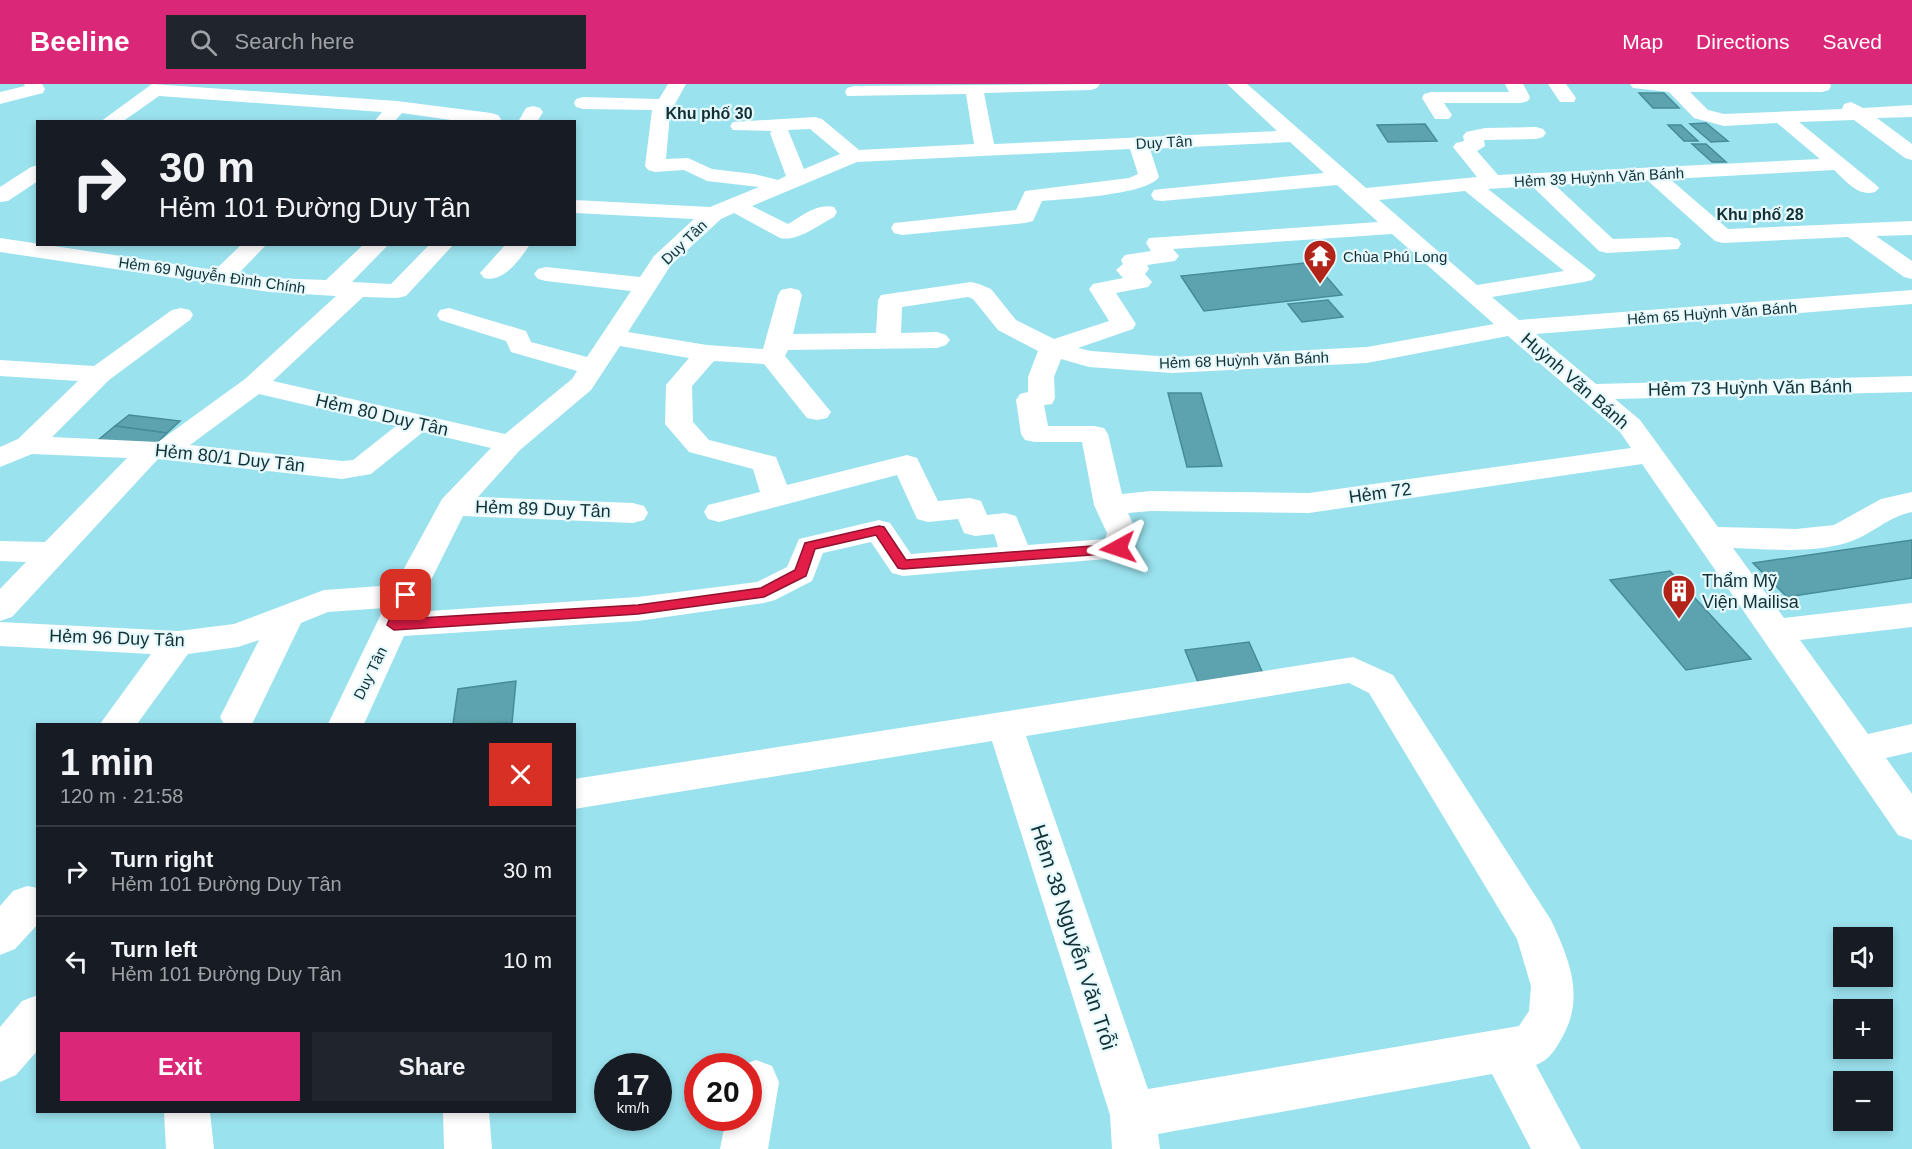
<!DOCTYPE html>
<meta charset="utf-8">
<style>
body{margin:0;font-family:Arial,sans-serif;background:#20242c;color:#f1f3f6;height:100vh;display:flex;flex-direction:column;font-size:22px;white-space:nowrap}
*{box-sizing:border-box;margin:0}
p{font-size:20px;color:#9ea1a6}
.icon{flex:none;width:33px;height:33px;fill:none;stroke:currentColor;stroke-width:2;stroke-linecap:round;stroke-linejoin:round}
.map{position:relative;flex:1;overflow:hidden}
.side{position:absolute;left:36px;top:639px;width:540px;height:390px;display:flex;flex-direction:column;background:#171b24;border-radius:0px;box-shadow:0 3px 9px #0003}
.side>*{flex:none}
.top-card{position:absolute;left:36px;top:36px;width:540px;height:126px;border-radius:0px;box-shadow:0 3px 9px #0003;background:#171b24;color:#f1f3f6;overflow:hidden}
.buttons{position:absolute;left:1833px;top:843px;display:grid;gap:12px}
.buttons a{display:grid;place-items:center;width:60px;height:60px;border-radius:0px;background:#171b24;box-shadow:0 3px 9px #0003;font-size:30px}
.speed{position:absolute;left:594px;top:969px;display:flex;gap:12px;font-size:30px;font-weight:700;text-align:center}
.speed>*{display:grid;place-content:center;width:78px;height:78px;border-radius:50%;background:#171b24;box-shadow:0 3px 9px #0003;line-height:1}
.speed small{font-size:15px;font-weight:400}
.speed .limit{border:9px solid #d22;background:#fff;color:#111}
.pin{position:absolute;display:grid;place-items:center;width:51px;height:51px;color:#fff;margin:-26px;border-radius:12px;box-shadow:0 3px 9px #0006}
.me{position:absolute;width:66px;margin:-33px;rotate:265deg;stroke-linejoin:round;filter:drop-shadow(0 0 4px #0008)}
.turn{display:flex;align-items:center;gap:21px;height:126px;padding:0 24px;font-size:27px}
.turn .icon{width:78px;height:78px;stroke-width:2.5}
.turn b{display:block;font-size:42px;line-height:51px}
.round{display:grid;place-items:center;flex:none;width:63px;height:63px;border-radius:0px;background:#20242c}
.head{display:flex;align-items:center;justify-content:space-between;height:102px;padding:0 24px}
h1{font-size:36px;font-weight:600;line-height:45px}
.button{display:flex;gap:12px;margin-top:auto;padding:12px 24px}
.button a{flex:1;height:69px;border-radius:0px;background:#db2777;color:#fff;font-size:24px;font-weight:600;line-height:69px;text-align:center}
.button a+a{background:#20242c;color:#f1f3f6}
ul{padding:0;list-style:none}
li{display:flex;align-items:center;gap:18px;height:90px;padding:0 24px;border-top:2px solid #363941}
li div{flex:1}
li b{display:block;font-size:22px}
li em{font-style:normal}
header{display:flex;align-items:center;gap:36px;box-sizing:border-box;height:84px;padding:0 30px;background:#db2777;color:#fff}
header strong{font-size:28px}
nav{display:flex;gap:33px;margin-inline-start:auto;font-size:21px}
.search{width:420px;height:54px;background:#20242c;display:flex;align-items:center;gap:15px;box-sizing:border-box;padding:0 21px;border-radius:0px;color:#9ea1a6;font-size:22px}
.map>svg:first-child{display:block}
</style>
<header>
<strong>Beeline</strong>
<div class="search"><svg class="icon" aria-label="search" viewBox="0 0 24 24"><circle cx="10" cy="10" r="6"/><path d="M15 15l6 6"/></svg>Search here</div>
<nav><a>Map</a><a>Directions</a><a>Saved</a></nav>
</header>
<div class="map">
<svg width="1912" height="1065" viewBox="0 0 1912 1065">
<rect width="100%" height="100%" fill="#9ae2ee"/>
<g fill="#5da3af" stroke="#458c98" stroke-width="1.5">
<polygon points="1639,9 1664,9 1679,24 1653,24"/>
<polygon points="1706,39 1728,57 1711,58 1690,40"/>
<polygon points="1425,40 1437,57 1388,58 1377,41"/>
<polygon points="1668,41 1681,41 1698,57 1684,57"/>
<polygon points="1692,60 1706,60 1726,78 1712,78"/>
<polygon points="1314,178 1342,211 1204,227 1181,192"/>
<polygon points="1328,216 1343,233 1302,238 1288,220"/>
<polygon points="1168,309 1201,309 1222,382 1187,383"/>
<polygon points="129,331 180,337 167,349 115,342"/>
<polygon points="115,342 167,349 154,362 97,357"/>
<polygon points="1912,456 1912,494 1787,513 1753,479"/>
<polygon points="1670,487 1751,575 1686,586 1610,496"/>
<polygon points="1249,558 1265,594 1200,603 1185,566"/>
<polygon points="516,597 512,639 453,640 458,605"/>
</g>
<g fill="none" stroke-linecap="round" stroke-linejoin="round">
<g fill="#fff" fill-rule="evenodd">
<polygon points="24,0 42,0 45,5 43,9 0,20 0,8 25,2"/>
<polygon points="152,0 397,17 491,29 498,31 501,35 499,38 465,38 402,29 394,38 374,38 382,28 159,12 122,38 100,38"/>
<path d="M668 0H686L670 29 666 75 688 74 712 85 754 90 778 96 786 92 770 49 772 47 733 46 730 42 733 38 815 33 822 35 859 66 974 60 966 10 847 12 845 8 847 4 854 2 1100 0 1097 4 1091 6 984 9 994 60 1277 47 1227 0H1247L1366 104 1477 93 1453 63 1456 59 1464 57 1463 52 1466 48 1485 44 1536 43 1543 45 1546 49 1543 53 1536 55 1484 56 1485 62 1477 67 1498 91 1820 75 1777 39 1724 42 1694 34 1669 8 1633 4 1630 0H1830L1831 2 1829 6 1822 8H1690L1708 26 1724 30 1842 25 1844 20 1851 18 1863 24 1912 21V33L1877 34 1912 60V76L1905 74 1854 36 1799 38 1875 100 1879 104 1875 108C1858 113 1846 97 1834 86L1670 95 1728 145 1912 137V151L1876 152 1912 177V195L1904 193 1848 153 1723 159 1715 157 1647 96 1555 101 1613 155 1670 153 1678 155 1681 160 1678 165 1607 169 1599 167 1532 102 1488 105 1596 191 1592 196 1584 198 1492 213 1519 236 1912 206V220L1536 250 1596 300 1912 292V308L1615 315 1640 336 1718 443 1796 445 1834 441 1881 415 1912 408V428C1889 432 1871 451 1849 458 1813 470 1770 465 1733 464L1784 534 1912 519V543L1800 556 1868 650 1912 640V668L1886 674 1912 710V756L1898 751 1642 380 1309 429 1151 427 1128 429 1137 449 1129 471 1118 474 903 492 892 489 871 458 823 469 812 497 775 516 764 519 638 537 404 552 364 640H328L384 524 328 528 301 539 252 640H224L220 633 259 556 238 563 188 570 137 640H100L151 570 0 562V538L178 547 234 540 324 506 395 501 442 415 491 364 423 348 371 390 342 395 158 375 12 533 0 537V505L26 478 0 477V457L45 458 127 374 32 370 0 383V363L18 355 78 297 0 292V276L94 282 172 226 181 224 190 226 193 231 190 236 109 296 52 353 158 358 245 295 336 212 270 208 0 168V154L215 186 242 160H267L239 189 270 194 326 196 364 160H389L352 198 391 200 430 160H454L406 212 397 214 363 213 273 297 505 350 572 295 577 287 511 268 506 257 440 236 437 231 440 226 449 224 526 247 531 258 587 273 631 207 546 197 538 195 534 190 538 185 546 183 640 193 654 172 694 135 574 129V116L710 123 759 103 707 97 684 86 655 88 648 86 645 82 652 26 583 25 576 23 574 19 576 15 583 13 659 15ZM810 45 840 70 804 85 788 46ZM1290 58 1324 89 1162 105 1154 106 1151 111 1154 116 1162 117 1337 101 1378 138 1149 154 1146 159 1151 167 1125 171 1121 176 1123 180 1116 186 1123 194 1093 200 1089 205 1109 237 1054 255 1016 236 991 205 979 200 971 198 881 211 878 216 876 249 793 250 802 211 799 206 790 204 781 206 778 211 763 265 707 261 628 248 671 181 721 135 734 129 780 154C798 158 818 141 834 133L837 128 834 123C817 119 802 132 788 140L752 122 857 78 1130 65 1138 90 1129 94 1025 107 1016 126 894 139 891 144 894 149 902 151 1025 139 1033 137 1042 117C1065 115 1147 111 1159 93L1150 65ZM1465 107 1564 187 1477 201 1379 116ZM1392 150 1494 240 1367 263 1172 273 1091 267 1078 264 1133 245 1136 240 1116 209 1148 203 1152 198 1145 190 1149 185 1147 181 1175 177 1179 172 1173 165ZM968 213 973 215 998 246 1038 267 1028 293V308L1020 310 1016 316 1021 350 1025 356 1035 358H1082L1094 421 1107 449 1105 455 1028 461 1016 432 1005 429 987 431 981 417 970 414 938 417 917 374 907 371 787 401 776 373 709 356 693 338 692 302 714 277 764 280 807 334 817 336 827 334 831 328 785 272 788 266 937 264 946 261 950 256 946 251 937 248 901 249 902 223ZM1508 252 1620 348 1631 364 1309 409 1151 407 1122 410 1108 350 1104 344 1094 342H1048L1044 321 1052 320 1055 314 1054 293 1061 275 1089 283 1172 289 1367 279ZM620 262 689 274 666 301 665 340 689 368 753 385 760 408 708 421 704 428 708 435 719 438 897 391 917 435 928 438 958 435 964 449 975 452 994 450 998 463 911 470 890 439 879 436 799 455 787 483 757 498 638 513 415 528 463 432 633 439 644 436 648 429 644 422 633 419 478 413 520 366 591 306ZM259 310 396 342 353 376 342 377 190 361Z"/>
<polygon points="1505,0 1523,0 1530,13 1528,17 1521,19 1444,19 1452,31 1449,35 1435,35 1422,14 1424,10 1431,8 1509,8"/>
<polygon points="1548,0 1566,0 1576,14 1574,18 1560,18"/>
<polygon points="533,22 540,24 543,28 537,38 518,38 526,24"/>
<polygon points="38,81 38,97 8,117 0,118 0,103 31,83"/>
<path d="M506 160H530C520 176 503 199 484 194L480 189Z"/>
<path d="M1353 573 1393 591 1551 836C1571 879 1586 916 1559 959 1552 970 1548 976 1536 981L1581 1065H1531L1492 990 1158 1050 1160 1065H1112L1110 1031 992 657 574 725V695ZM1349 599 1369 609 1517 855 1531 902 1529 927 1519 942 1148 1005 1026 652Z"/>
<polygon points="27,802 38,804 38,840 15,865 0,871 0,822 13,807"/>
<polygon points="38,911 38,966 16,991 0,998 0,943 22,917"/>
<polygon points="756,976 772,982 779,998 768,1065 720,1065 726,1034 748,1034 748,982 740,982"/>
<polygon points="164,1028 210,1028 214,1065 166,1065"/>
<polygon points="443,1028 489,1028 492,1065 444,1065"/>
</g>
</g>
<polygon fill="#e11d48" stroke="#92132f" stroke-width="1.5" points="879,442 884,443 906,476 1118,460 1124,464 1118,469 903,485 898,484 876,451 815,465 806,492 764,513 638,530 394,546 387,541 399,511 406,506 413,511 403,535 638,521 761,504 795,486 805,459"/>
<defs>
<g id="temple-pin" transform="scale(1.725)"><path d="M0 17L-7.5 6A9.5 9.5 0 1 1 7.5 6Z" fill="#b2241a" stroke="#e5f9fd"/><path d="M0-6L5-2H3V0L6.5 2.5H4V6H1.5V3h-3V6H-4V2.5H-6.5L-3 0V-2H-5Z" fill="#fff"/></g>
<g id="building-pin" transform="scale(1.725)"><path d="M0 17L-7.5 6A9.5 9.5 0 1 1 7.5 6Z" fill="#b2241a" stroke="#e5f9fd"/><path d="M-4-6H4V6H1V3H-1V6H-4ZM-2.5-4.3h1.7v1.8h-1.7ZM.8-4.3h1.7v1.8H.8ZM-2.5-1h1.7V.8h-1.7ZM.8-1h1.7V.8H.8Z" fill="#fff"/></g>
</defs>
<g fill-rule="evenodd">
<use href="#temple-pin" x="1320" y="172"/>
<use href="#building-pin" x="1679" y="507"/>
</g>
<g text-anchor="middle" dominant-baseline="central" stroke-width="4.5" stroke-linejoin="round" paint-order="stroke">
<g font-size="15" fill="#133135" stroke="#e5f9fd">
<text transform="translate(1164 58) rotate(-3)">Duy Tân</text>
<text transform="translate(1599 93) rotate(-3)">Hẻm 39 Huỳnh Văn Bánh</text>
<text transform="translate(684 158) rotate(-44)">Duy Tân</text>
<text transform="translate(212 191) rotate(8)">Hẻm 69 Nguyễn Đình Chính</text>
<text transform="translate(1712 229) rotate(-4)">Hẻm 65 Huỳnh Văn Bánh</text>
<text transform="translate(1244 276) rotate(-2)">Hẻm 68 Huỳnh Văn Bánh</text>
<text transform="translate(370 589) rotate(-64)">Duy Tân</text>
</g>
<g font-size="15" fill="#133135" stroke="#e5f9fd" text-anchor="start">
<text x="1343" y="172">Chùa Phú Long</text>
</g>
<g font-size="16" font-weight="bold" fill="#133135" stroke="#e5f9fd">
<text x="709" y="29">Khu phố 30</text>
<text x="1760" y="130">Khu phố 28</text>
</g>
<g font-size="18" fill="#133135" stroke="#e5f9fd">
<text transform="translate(1575 297) rotate(41)">Huỳnh Văn Bánh</text>
<text transform="translate(1750 304) rotate(-1)">Hẻm 73 Huỳnh Văn Bánh</text>
<text transform="translate(382 331) rotate(13)">Hẻm 80 Duy Tân</text>
<text transform="translate(230 374) rotate(6)">Hẻm 80/1 Duy Tân</text>
<text transform="translate(1380 409) rotate(-8)">Hẻm 72</text>
<text transform="translate(543 425) rotate(2)">Hẻm 89 Duy Tân</text>
<text transform="translate(117 554) rotate(2)">Hẻm 96 Duy Tân</text>
</g>
<g font-size="18" fill="#133135" stroke="#e5f9fd" text-anchor="start">
<text x="1702" y="497">Thẩm Mỹ<tspan x="1702" dy="21">Viện Mailisa</tspan></text>
</g>
<g font-size="21" fill="#133135" stroke="#e5f9fd">
<text transform="translate(1074 853) rotate(72)">Hẻm 38 Nguyễn Văn Trỗi</text>
</g>
</g>
</svg>
<div class="buttons">
<a><svg class="icon" aria-label="sound" viewBox="0 0 24 24"><path d="M4 9h4l5-4v14l-5-4H4zM17 9q2 3 0 6"/></svg></a>
<a>+</a>
<a>−</a>
</div>
<div class="speed"><div>17<small>km/h</small></div><div class="limit">20</div></div>
<div class="pin" style="left:406px;top:511px;background:#d93025"><svg class="icon" aria-label="arrive" viewBox="0 0 24 24"><path d="M6 21V4h12l-3 4 3 4H6"/></svg></div>
<svg class="me" style="left:1118px;top:464px" viewBox="-20 -20 40 40"><path d="M0-17L14 15 0 8-14 15z" fill="#e11d48" stroke="#fff" stroke-width="4"/></svg>
<div class="top-card">
<div class="turn"><svg class="icon" aria-label="right" viewBox="0 0 24 24"><path d="M7 20v-9h11M14 6l5 5-5 5"/></svg><div><b>30 m</b>Hẻm 101 Đường Duy Tân</div></div>
</div>
<section class="side">
<div class="head"><div><h1>1 min</h1><p>120 m · 21:58</p></div><a class="round" style="background:#d93025;color:#fff"><svg class="icon" aria-label="close" viewBox="0 0 24 24"><path d="M6 6l12 12M18 6L6 18"/></svg></a></div>
<ul>
<li><svg class="icon" aria-label="right" viewBox="0 0 24 24"><path d="M7 20v-9h11M14 6l5 5-5 5"/></svg><div><b>Turn right</b><p>Hẻm 101 Đường Duy Tân</p></div><em>30 m</em></li>
<li><svg class="icon" aria-label="left" viewBox="0 0 24 24"><path d="M17 20v-9H6M10 6l-5 5 5 5"/></svg><div><b>Turn left</b><p>Hẻm 101 Đường Duy Tân</p></div><em>10 m</em></li>
</ul>
<div class="button"><a>Exit</a><a>Share</a></div>
</section>
</div>
